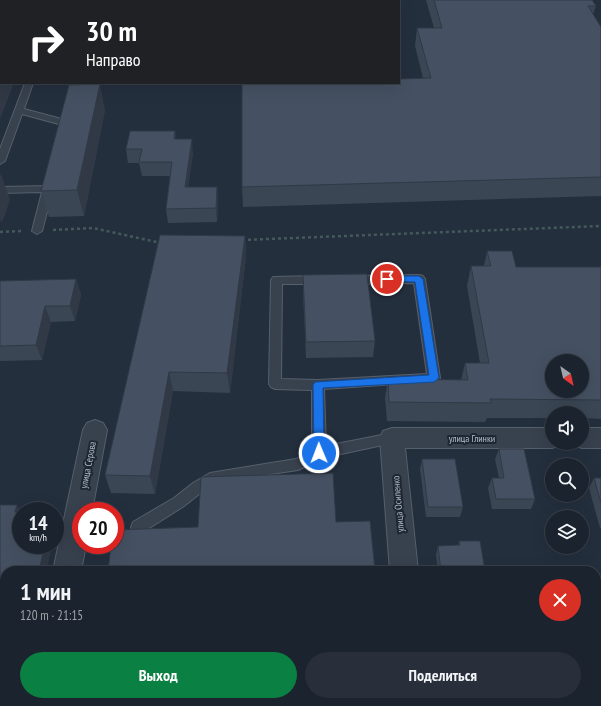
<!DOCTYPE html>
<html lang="ru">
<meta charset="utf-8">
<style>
body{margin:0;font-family:"PT Sans Narrow",sans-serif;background:#282f3a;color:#f1f3f6;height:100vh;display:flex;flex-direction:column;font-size:15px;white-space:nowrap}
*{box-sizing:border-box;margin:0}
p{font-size:13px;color:#a0a4aa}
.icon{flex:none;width:22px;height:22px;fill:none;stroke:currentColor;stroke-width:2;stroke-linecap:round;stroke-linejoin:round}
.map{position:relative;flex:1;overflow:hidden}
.panel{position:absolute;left:0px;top:566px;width:601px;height:140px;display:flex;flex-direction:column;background:#1b232e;border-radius:16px 16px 0 0;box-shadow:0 4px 16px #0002,0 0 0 1px #39404a}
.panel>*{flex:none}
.top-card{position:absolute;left:0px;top:0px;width:400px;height:84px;box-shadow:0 4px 16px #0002,0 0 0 1px #39404a;background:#202124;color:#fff;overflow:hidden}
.needle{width:26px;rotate:146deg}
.fabs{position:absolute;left:545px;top:354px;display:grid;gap:8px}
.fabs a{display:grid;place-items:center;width:44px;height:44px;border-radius:50%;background:#1b232e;box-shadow:0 4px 16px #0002,0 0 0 1px #39404a;font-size:20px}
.speed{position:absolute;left:12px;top:502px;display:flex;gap:8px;font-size:20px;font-weight:700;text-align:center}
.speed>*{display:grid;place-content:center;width:52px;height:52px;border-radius:50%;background:#1b232e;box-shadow:0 4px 16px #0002,0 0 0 1px #39404a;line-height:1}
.speed small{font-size:10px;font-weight:400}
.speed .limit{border:6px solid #d22;background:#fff;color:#111}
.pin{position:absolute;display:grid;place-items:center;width:34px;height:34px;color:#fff;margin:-17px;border:2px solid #fff;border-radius:50%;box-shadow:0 1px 4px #0007}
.me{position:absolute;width:44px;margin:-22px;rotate:359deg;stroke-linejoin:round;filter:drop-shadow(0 0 3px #0008)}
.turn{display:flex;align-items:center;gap:14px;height:84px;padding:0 20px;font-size:18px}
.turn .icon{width:52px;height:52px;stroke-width:2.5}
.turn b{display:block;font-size:28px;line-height:34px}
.round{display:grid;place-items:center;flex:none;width:42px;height:42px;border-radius:21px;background:#282f3a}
.summary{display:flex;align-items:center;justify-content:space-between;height:68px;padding:0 20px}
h1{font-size:24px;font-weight:800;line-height:30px}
.button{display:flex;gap:8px;margin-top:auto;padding:8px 20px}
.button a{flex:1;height:46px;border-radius:24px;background:#0b8043;color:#fff;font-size:16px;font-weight:800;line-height:46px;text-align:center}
.button a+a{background:#282f3a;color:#f1f3f6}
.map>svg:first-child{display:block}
</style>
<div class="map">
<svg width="601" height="706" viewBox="0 0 601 706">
<rect width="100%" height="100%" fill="#242f3e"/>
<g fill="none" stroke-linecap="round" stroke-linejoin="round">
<g stroke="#565f6c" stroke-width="2">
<g id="service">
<rect x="49" y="0" width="8" height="1"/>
<rect x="0" y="7" width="1" height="4"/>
<polygon points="25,83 33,83 24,109 69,121 70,123 66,126 22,114 5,161 0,164 0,149"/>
<polygon points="48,186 53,189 42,231 37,234 32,231 42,192 0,193 0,187"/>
<polygon points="419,275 423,276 425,279 440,378 438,381 324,389 326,446 392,433 397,434 399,438 397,442 322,458 298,470 218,482 203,491 184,506 143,532 138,533 133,532 131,527 133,522 174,498 193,483 210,473 296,459 312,450 312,390 275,389 271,387 269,384 271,280 273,277 319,276 323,277 325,280 323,283 319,284 282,284 281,379 318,380 427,374 414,283 351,284 347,283 345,280 347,277 351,276"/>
</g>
</g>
<g stroke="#565f6c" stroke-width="2">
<g id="minor">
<polygon points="95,420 103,423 107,430 92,511 81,511 81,545 86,545 81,571 53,571 83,430 87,423"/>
<polygon points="392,428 552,428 552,443 562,443 561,445 552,448 405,448 418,571 390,571 380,438 383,431"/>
<polygon points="582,428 601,428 601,448 582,448 573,445 572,443 582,443"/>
<polygon points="27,701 57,701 56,706 26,706"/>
<polygon points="401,701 431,701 432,706 402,706"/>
</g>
</g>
<g stroke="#44595c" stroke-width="2.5" stroke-dasharray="3 3" stroke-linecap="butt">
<polyline points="53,230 93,228 161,243"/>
<polyline points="0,232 23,231"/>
<polyline points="242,240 601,226"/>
</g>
<use href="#service" fill="#38414e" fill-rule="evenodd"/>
<use href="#minor" fill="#38414e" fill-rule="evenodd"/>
</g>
<g fill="#3b4654">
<polygon points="209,0 349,0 209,1"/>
<polygon points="426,0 592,0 596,6 593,14 601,27 601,196 243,207 242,187 423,78 415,46 417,28 434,28"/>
<polygon points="105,110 84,216 49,217 41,191"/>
<polygon points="175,131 176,139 193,153 188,187 217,187 218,201 217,222 168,223 166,209 170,176 142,176 139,163 128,163 126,149"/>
<polygon points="245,236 246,256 230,393 173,391 155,494 111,493 105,475"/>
<polygon points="487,251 516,267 601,267 601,419 582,418 582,413 552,413 552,418 487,418 485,422 387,421 385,398 388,379 461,380 465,363 480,363 467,286 471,266 484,266"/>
<polygon points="303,275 375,341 373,357 306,358 303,291"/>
<polygon points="76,279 81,295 75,321 51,322 42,360 0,361 0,281"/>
<polygon points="499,449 535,499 531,509 492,509 488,488 492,478 499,478 495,459"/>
<polygon points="422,459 463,507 460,517 426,517 420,469"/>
<polygon points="594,478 601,478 601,528 600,528 589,488"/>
<polygon points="0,505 17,505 21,512 21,545 52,545 46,571 5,571 5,698 0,698"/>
<polygon points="459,541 485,571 438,571 436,555 438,546 458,546"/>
</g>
<g fill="#303945">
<polygon points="150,0 155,0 155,1 149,1"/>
<polygon points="1,71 1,83 14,83 0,119 0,73"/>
<polygon points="100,84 105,110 84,216 77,190"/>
<polygon points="175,131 177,144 174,139"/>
<polygon points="192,139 193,153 186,201 185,187"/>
<polygon points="1,174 10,200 2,223 0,219 0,176"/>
<polygon points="217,187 218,201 217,222 216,208"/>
<polygon points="245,236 246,256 230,393 227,373"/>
<polygon points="76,279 81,295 75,321 70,306"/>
<polygon points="45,306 51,322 42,360 36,345"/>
<polygon points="169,372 173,391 155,494 150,476"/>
<polygon points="17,505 21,512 15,512"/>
<polygon points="55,515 58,521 55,533"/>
<polygon points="45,545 52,545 46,571 39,571"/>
</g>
<g fill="#455162" stroke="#303945" fill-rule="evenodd">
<polygon points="57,0 150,0 149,1 57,1"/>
<rect x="233" y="0" width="116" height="1"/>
<polygon points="434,0 592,0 596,6 588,6 601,27 601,177 242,187 242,83 399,83 399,79 431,78 417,28 442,28"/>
<polygon points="0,46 1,46 1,71 0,73"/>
<polygon points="100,84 77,190 41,191 69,85"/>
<polygon points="130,131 175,131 174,139 192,139 185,187 217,187 216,208 166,209 172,162 139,162 142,149 126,149"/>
<polygon points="160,235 245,236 227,373 169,372 150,476 105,475"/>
<path d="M487 251H512L516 267H601V400L490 399 491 403 389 402 388 379 468 380 465 363H489L471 266H491ZM552 361H582V391H552Z"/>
<polygon points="367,274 375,341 306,342 303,275"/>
<polygon points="76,279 70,306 45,306 36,345 0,346 0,281"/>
<polygon points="499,449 524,449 535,499 496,499 492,478 504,478"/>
<polygon points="422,459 455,459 463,507 428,507"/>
<polygon points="333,473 336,522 370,521 375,571 108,571 111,545 115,545 115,530 198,527 201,477"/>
<polygon points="594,478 601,478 601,503"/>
<polygon points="0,505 17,505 15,512 21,512 21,545 45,545 39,571 5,571 5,691 0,691"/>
<polygon points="459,541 480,541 485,571 441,571 438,546 460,545"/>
<polygon points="90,701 389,701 389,706 89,706"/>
</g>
<polygon fill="#1a73e8" stroke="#114b97" points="387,276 419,276 423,279 439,378 434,382 323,388 324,453 322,456 319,457 315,456 314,453 313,385 315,382 429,375 415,282 384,281 383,279 384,277"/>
<g text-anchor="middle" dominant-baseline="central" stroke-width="4" stroke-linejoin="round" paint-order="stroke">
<g font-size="10" fill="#b4bcc9" stroke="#1d2633">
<text x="472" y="438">улица Глинки</text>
<text transform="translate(88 465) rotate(-79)">улица Серова</text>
<text transform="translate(398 504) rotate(-95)">улица Осипенко</text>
</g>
</g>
</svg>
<div class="fabs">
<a><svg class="needle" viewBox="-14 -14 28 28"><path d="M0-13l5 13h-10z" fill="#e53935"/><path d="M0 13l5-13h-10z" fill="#a0a4aa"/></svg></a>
<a><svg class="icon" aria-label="sound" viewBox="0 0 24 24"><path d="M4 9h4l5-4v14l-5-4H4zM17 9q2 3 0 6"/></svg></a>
<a><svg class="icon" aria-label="search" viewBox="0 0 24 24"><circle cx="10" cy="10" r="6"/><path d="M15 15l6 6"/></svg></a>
<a><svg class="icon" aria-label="layers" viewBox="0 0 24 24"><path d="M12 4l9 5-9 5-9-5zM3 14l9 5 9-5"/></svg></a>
</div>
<div class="speed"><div>14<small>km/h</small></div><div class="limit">20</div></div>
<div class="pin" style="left:387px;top:279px;background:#d93025"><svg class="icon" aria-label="arrive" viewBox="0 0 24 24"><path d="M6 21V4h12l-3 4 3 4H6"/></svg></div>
<svg class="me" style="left:319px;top:453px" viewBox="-20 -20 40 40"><circle r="17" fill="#1a73e8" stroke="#fff" stroke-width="3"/><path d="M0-11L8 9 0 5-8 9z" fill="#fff"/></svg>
<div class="top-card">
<div class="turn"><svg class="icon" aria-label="right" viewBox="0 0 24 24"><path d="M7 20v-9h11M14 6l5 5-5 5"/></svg><div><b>30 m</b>Направо</div></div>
</div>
<section class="panel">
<div class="summary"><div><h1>1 мин</h1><p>120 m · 21:15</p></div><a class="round" style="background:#d93025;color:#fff"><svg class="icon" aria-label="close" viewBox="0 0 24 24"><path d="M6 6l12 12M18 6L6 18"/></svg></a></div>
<div class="button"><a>Выход</a><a>Поделиться</a></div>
</section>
</div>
